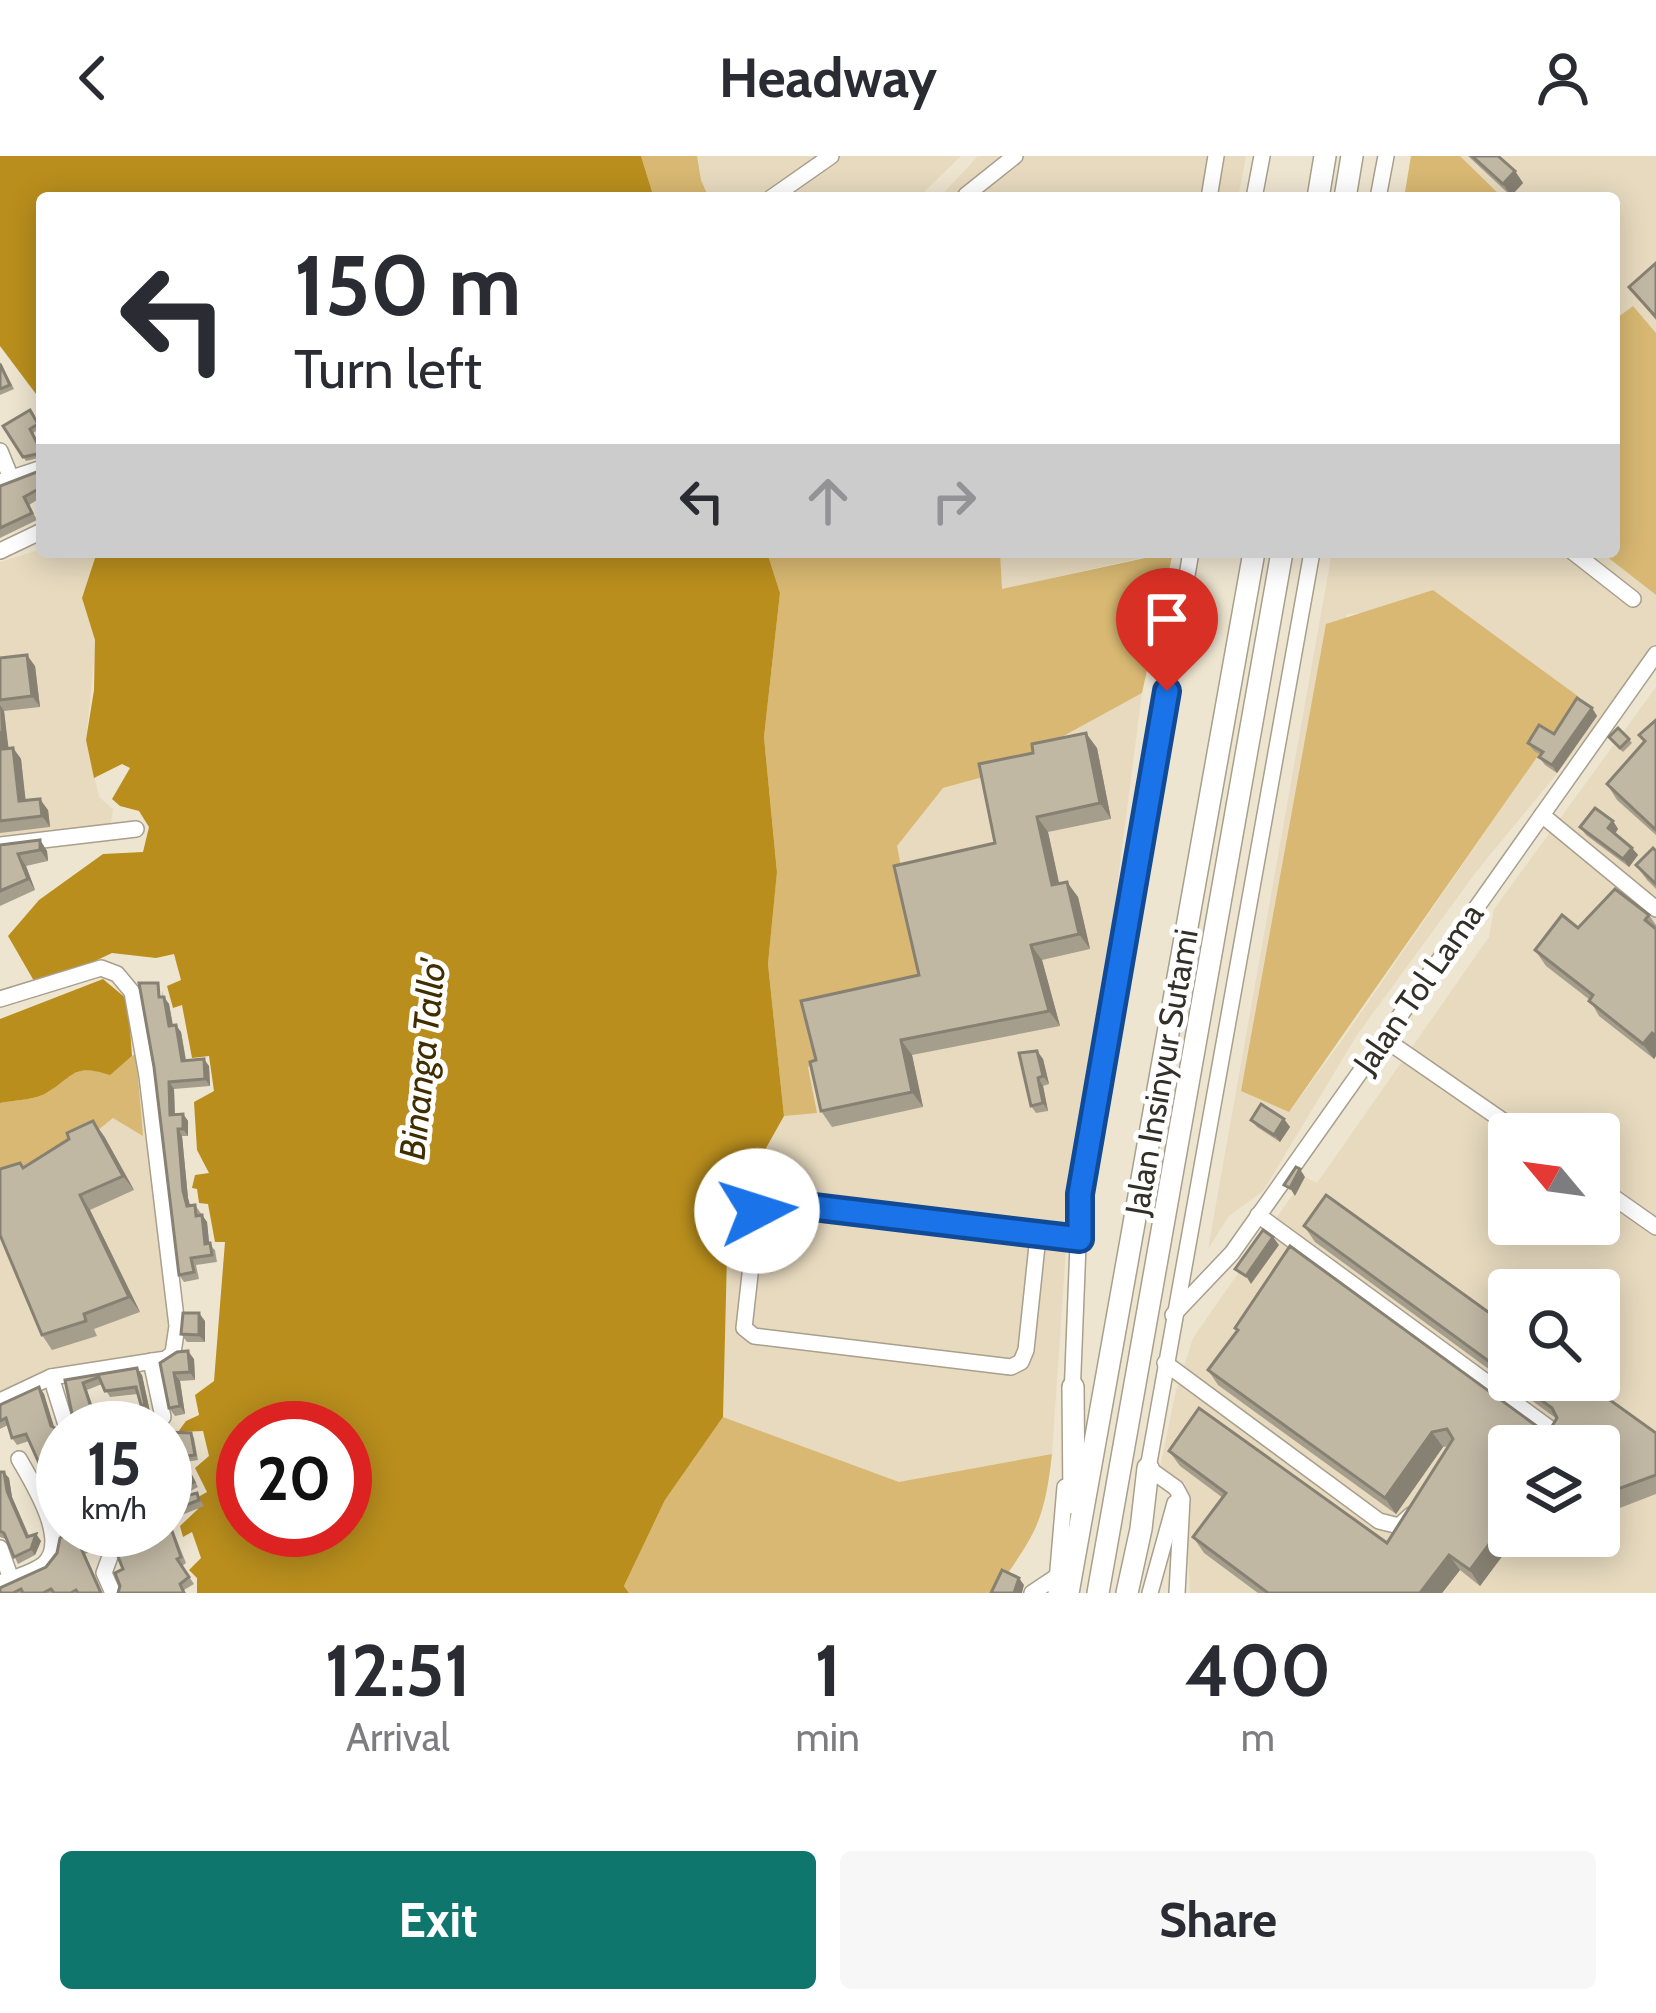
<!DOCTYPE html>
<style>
body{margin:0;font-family:Cabin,sans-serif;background:#f7f7f7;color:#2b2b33;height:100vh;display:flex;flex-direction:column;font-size:45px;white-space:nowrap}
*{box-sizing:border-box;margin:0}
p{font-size:39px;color:#7c7c81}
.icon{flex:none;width:66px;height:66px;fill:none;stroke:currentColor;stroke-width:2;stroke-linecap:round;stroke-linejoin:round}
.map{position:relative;height:1437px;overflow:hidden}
.sheet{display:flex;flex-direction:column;background:#fff;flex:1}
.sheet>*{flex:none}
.banner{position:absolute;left:36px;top:36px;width:1584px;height:366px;border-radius:12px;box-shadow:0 6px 30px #0003;background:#fff;color:#2b2b33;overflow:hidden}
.needle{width:78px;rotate:299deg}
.tools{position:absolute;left:1488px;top:957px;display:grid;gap:24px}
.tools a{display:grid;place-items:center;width:132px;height:132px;border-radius:12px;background:#fff;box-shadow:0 6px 30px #0003;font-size:60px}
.speed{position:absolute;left:36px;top:1245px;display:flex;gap:24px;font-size:60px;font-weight:700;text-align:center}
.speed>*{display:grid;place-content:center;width:156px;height:156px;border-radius:50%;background:#fff;box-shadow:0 6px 30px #0003;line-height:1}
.speed small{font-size:30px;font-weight:400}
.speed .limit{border:18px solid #d22;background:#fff;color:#111}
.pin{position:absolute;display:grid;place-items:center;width:102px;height:102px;color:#fff;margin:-123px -51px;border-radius:50% 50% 50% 0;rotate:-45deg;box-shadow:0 0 12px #0007}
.pin .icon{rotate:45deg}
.me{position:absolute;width:132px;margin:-66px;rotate:85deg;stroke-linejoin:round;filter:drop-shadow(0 0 9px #0008)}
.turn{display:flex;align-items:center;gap:42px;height:252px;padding:0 60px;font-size:54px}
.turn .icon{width:156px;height:156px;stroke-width:2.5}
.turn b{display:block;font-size:84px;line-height:102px}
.lanes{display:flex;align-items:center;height:114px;padding:0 60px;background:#0003;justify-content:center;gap:60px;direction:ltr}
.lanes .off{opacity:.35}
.eta{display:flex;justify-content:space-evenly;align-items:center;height:204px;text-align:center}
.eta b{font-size:72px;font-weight:800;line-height:84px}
.primary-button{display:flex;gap:24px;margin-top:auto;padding:24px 60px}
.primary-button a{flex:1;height:138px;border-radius:12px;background:#0f766e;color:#fff;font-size:48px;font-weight:800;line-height:138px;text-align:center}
.primary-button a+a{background:#f7f7f7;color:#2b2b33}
header{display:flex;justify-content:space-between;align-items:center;height:156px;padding:0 60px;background:#fff;font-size:54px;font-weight:800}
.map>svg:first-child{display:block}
</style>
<header><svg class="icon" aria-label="back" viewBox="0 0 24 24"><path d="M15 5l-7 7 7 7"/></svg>Headway<svg class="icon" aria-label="person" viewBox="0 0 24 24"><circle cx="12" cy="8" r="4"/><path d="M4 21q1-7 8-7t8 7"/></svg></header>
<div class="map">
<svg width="1656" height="1437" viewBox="0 0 1656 1437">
<rect width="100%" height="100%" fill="#eee5d0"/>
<g fill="#e7dabf" fill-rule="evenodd">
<polygon points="697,0 961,0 918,42 709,42 701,24"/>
<polygon points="978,0 1246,0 1238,42 939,42"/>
<polygon points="1460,0 1656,0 1656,177 1633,150 1614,164 1614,42 1503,42"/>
<polygon points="42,393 97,396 82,442 96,487 86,584 99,641 113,653 109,679 0,693 0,406"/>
<polygon points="1000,396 1166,396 1001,434"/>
<path d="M1332 396H1601L1656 439V488L1615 547 1476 716 1357 879 1263 1035 1229 1060 1208 1093ZM1433 434 1578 541 1340 887 1289 956 1241 934 1347 458 1365 457Z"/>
<path d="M1656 531V1437H1190L1185 1327 1159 1316 1175 1239 1193 1182 1305 1021 1317 1027 1489 781 1494 753ZM1509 978H1599V1068H1509ZM1509 1134H1599V1224H1509ZM1509 1290H1599V1380H1509Z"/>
<polygon points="1142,537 1112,770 1069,1050 1052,1298 899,1327 723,1261 728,1060 784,960 816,956 808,910 818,906 897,690 943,632 994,618"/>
<polygon points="149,924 174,1203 61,1224 0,1252 0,1000"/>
</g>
<g fill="#d8b872">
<polygon points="641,0 697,0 701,24 709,42 654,42"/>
<polygon points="1411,0 1460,0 1503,42 1404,42"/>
<polygon points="1633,150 1656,177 1656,439 1601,396 1614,396 1614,164"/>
<polygon points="767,396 1000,396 1002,433 1173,396 1142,537 994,618 943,632 897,690 923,826 808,911 817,957 784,960 768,808 777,715 764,581 780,437"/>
<polygon points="1433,434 1579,541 1289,956 1241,935 1326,468"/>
<path d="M136 897 143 980 113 962 93 978 0 1025V947C15 944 36 944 48 936 75 919 75 907 110 918Z"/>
<path d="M723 1261 899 1326 1052 1298C1044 1370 1034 1379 994 1437H629L624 1430 665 1344Z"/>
</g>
<g fill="#b98e1d" fill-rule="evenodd">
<polygon points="0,0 641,0 654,42 42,42 42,246 0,190"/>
<path d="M97 396H767L780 437 764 581 777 716 768 808 784 960 728 1060 723 1261 665 1344 624 1430 629 1437H197V1422L189 1414 201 1402 192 1376 183 1381 180 1370 198 1353 191 1345 207 1336 195 1312 209 1300 203 1275 178 1276 186 1265 199 1259 195 1239 214 1225 225 1086H215L208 1048 199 1047 197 1033 192 1032 195 1019 209 1017 197 994 194 946 214 935 209 900 192 902 182 849 173 852 167 830 181 824 174 798 156 802 112 797 72 816 34 825 8 780 39 744 103 698 143 696 149 671 139 655 120 650 112 643 130 612 122 608 94 622 86 584 94 534 95 484 82 442ZM243 1272H345V1374H243Z"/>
<path d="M103 823 128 844 132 900 110 919C74 907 75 919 48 936 36 944 15 944 0 947V863Z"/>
</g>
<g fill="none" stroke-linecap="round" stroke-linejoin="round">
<g stroke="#a89f8c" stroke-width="18">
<g id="minor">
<polyline points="966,39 1015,0"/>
<polyline points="771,42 831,0"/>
<polyline points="1209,42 1216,0"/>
<polyline points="1254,42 1262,0"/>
<polyline points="1378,42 1386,0"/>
<polyline points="0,295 11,322"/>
<polyline points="0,326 42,312"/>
<polyline points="0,395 42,375"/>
<polyline points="1573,396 1633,443"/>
<polyline points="1542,659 1656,753"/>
<polyline points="0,689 136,673"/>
<polyline points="0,843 101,812 117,818 132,836 147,920 177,1170 173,1197 166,1203 51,1221 0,1245"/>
<polyline points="1383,882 1522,978"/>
<polyline points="1599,1031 1656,1071"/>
<polyline points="1258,1059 1556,1277"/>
<polyline points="1038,1080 1026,1194 1021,1206 1011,1211 754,1180 744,1172 757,1056 768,1046 1080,1083"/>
<polyline points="1173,1159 1232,1097 1656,498"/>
<polyline points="1165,1207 1379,1365 1399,1370 1411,1359"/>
<polyline points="51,1221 67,1272"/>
<polyline points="1072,1241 1080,1038 1191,396"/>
<polyline points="142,1268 158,1267 163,1261 151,1205"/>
<polyline points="102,1374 112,1395 104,1417 113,1437"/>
<polyline points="0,1392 11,1423"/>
<path d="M0 1427C13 1422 33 1417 44 1408 70 1385 32 1326 19 1303"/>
<polyline points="1032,1437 1062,1417"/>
<polyline points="1056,1437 1065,1331"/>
<polyline points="1150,1437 1175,1347"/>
<polyline points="1177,1437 1182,1343 1176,1332 1148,1312 1312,396"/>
</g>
</g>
<g stroke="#a89f8c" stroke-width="24">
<g id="highway">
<polyline points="1318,42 1325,0"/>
<polyline points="1345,42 1352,0"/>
<polyline points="1073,1231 1074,1347"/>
<polyline points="1068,1437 1254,396"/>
<polyline points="1098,1437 1282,396"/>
<polyline points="1127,1437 1141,1373 1148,1312"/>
</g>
</g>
<use href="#minor" stroke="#fff" stroke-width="15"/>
<use href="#highway" stroke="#fff" stroke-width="21"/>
</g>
<g fill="#a69e8d">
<polygon points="1468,0 1498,0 1515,15 1523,27 1511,40"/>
<polygon points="1656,107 1656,164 1629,131"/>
<polygon points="0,206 14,233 0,239"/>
<polygon points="30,254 41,272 33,277 42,294 42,301 26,305 3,270"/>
<polygon points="42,314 42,341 29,349 37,364 0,382 0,330"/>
<polygon points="0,502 35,510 40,551 4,555 8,593 13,592 21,603 25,644 48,654 50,671 0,677"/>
<polygon points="1592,552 1597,560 1557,617 1545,609 1539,601 1541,599 1534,595 1528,587 1554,578"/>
<polygon points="1656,564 1656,679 1617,644 1607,628 1644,586 1639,579"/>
<polygon points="1629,583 1632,587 1623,596 1611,585"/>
<polygon points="1097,592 1111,663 1048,676 1059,728 1078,741 1090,793 1042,804 1060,870 912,899 923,951 832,971 821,955 816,904 919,819 995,687"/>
<polygon points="1613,665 1618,673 1615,678 1632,692 1638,699 1629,711 1586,679 1580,671"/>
<polygon points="40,684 47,695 48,705 26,710 35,734 0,750 0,689"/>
<polygon points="1656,695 1656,733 1647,724 1636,709"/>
<polygon points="1649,759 1656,769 1656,900 1654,903 1599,860 1590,844 1546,810 1535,794 1578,772"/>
<polygon points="163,834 163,841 169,848 173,869 181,876 186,904 209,910 210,930 174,933 175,959 183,958 188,965 188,980 182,980 188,1042 190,1050 195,1049 207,1066 209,1088 215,1094 217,1106 196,1109 199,1123 184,1126 179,1119 154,911"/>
<polygon points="1037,895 1043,903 1049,928 1043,930 1048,955 1036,957 1031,950"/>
<polygon points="1284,963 1290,971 1280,986 1257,971 1251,964"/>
<polygon points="104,980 134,1034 90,1054 140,1156 94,1173 97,1180 52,1194 42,1179 20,1007 24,1012"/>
<polygon points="1304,1070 1509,1171 1509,1224 1582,1224 1656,1277 1656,1338 1599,1360 1599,1290 1509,1290 1509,1380 1535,1380 1523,1396 1512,1387 1480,1430 1460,1414 1442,1437 1258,1437 1204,1397 1193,1381 1223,1342 1180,1310 1169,1295 1387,1387 1449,1290 1443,1291 1396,1358 1218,1229 1208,1214 1538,1271 1551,1272 1557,1263 1315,1086"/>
<polygon points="205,1165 205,1186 187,1186 181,1178"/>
<polygon points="194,1203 195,1224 180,1225 185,1258 175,1260 169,1252 160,1207"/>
<polygon points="142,1219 150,1256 146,1256 141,1249 138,1238 110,1241 102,1228 87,1234 74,1263 65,1224"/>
<polygon points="39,1231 44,1238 54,1272 48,1311 43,1313 29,1285 17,1289 12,1282 8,1269 0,1273 0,1249"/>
<polygon points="166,1276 191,1277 194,1282 198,1304 185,1306 198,1331 179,1341 176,1336"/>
<polygon points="0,1316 9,1322 12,1341 29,1380 36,1378 41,1385 35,1399 18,1408 6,1383 0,1381"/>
<polygon points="165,1324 172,1343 197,1337 204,1350 172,1363 168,1357 165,1358"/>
<polygon points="77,1374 91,1374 91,1378 97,1392 85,1398 102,1437 0,1437 46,1411"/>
<polygon points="112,1374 144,1374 148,1384 172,1375 176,1382 186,1407 182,1410 194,1428 184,1434 186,1437 118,1437 123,1413 119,1387"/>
</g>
<g fill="#878173">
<polygon points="1515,15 1523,27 1511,40 1503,28"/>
<polygon points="27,499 35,510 40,551 32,540"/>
<polygon points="0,549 4,555 10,604 2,593"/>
<polygon points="1592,552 1597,560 1557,617 1552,609"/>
<polygon points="1086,577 1097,592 1111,663 1100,647"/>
<polygon points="13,592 21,603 27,656 19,645"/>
<polygon points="40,643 48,654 50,671 42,660"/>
<polygon points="1037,661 1048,676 1063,745 1052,729"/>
<polygon points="1613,665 1618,673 1613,680 1608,672"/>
<polygon points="40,684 47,695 48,705 40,694"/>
<polygon points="1632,692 1638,699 1629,711 1623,703"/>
<polygon points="18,698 26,710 35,734 28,723"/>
<polygon points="1067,726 1078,741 1090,793 1079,778"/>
<polygon points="1031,789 1042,804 1060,870 1049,855"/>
<polygon points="164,841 169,848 174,877 169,870"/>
<polygon points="176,869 181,876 187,912 182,905"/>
<polygon points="1652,877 1656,882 1656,900 1654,903 1643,888"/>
<polygon points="901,884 912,899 923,951 912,936"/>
<polygon points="1037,895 1043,903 1049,928 1043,920"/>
<polygon points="204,903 209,910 210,930 205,923"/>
<polygon points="1038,922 1043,930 1048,955 1043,947"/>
<polygon points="169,926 174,933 175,966 170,959"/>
<polygon points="183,958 188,965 188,980 183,973"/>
<polygon points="1284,963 1290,971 1280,986 1274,979"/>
<polygon points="93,965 104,980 134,1034 123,1020"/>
<polygon points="178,973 182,980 188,1042 192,1057 187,1050 183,1035"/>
<polygon points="1300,1013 1305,1021 1295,1040 1290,1032"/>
<polygon points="80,1039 90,1054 140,1156 129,1141"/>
<polygon points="202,1059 207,1066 210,1095 205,1088"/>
<polygon points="1273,1081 1279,1089 1251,1128 1246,1120"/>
<polygon points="199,1157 205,1165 205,1186 199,1179"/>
<polygon points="188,1195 194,1203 195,1224 190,1216"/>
<polygon points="137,1212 142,1219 150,1256 145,1249"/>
<polygon points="174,1217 180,1225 185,1258 180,1250"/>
<polygon points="83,1227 87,1234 100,1272 98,1272"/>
<polygon points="39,1231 44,1238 56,1277 51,1270"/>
<polygon points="1432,1276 1443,1291 1396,1358 1385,1342"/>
<polygon points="4,1316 9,1322 12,1341 32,1387 7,1335"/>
<polygon points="1501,1372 1512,1387 1480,1430 1470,1414"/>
<polygon points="36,1378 41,1385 35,1399 31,1393"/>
<polygon points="1512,1380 1535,1380 1523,1396"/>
<polygon points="1449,1399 1460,1414 1442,1437 1420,1437"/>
<polygon points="1019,1422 1024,1429 1022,1437 1014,1437"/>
</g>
<g fill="#c1b8a4" stroke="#878173" stroke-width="3">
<polygon points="1472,0 1498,0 1515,15 1503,28"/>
<polygon points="1656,107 1656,161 1629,131"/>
<polygon points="0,208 10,229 0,233"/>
<polygon points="30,254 38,268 30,273 42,297 23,301 3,270"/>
<polygon points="42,314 42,331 24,341 32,357 0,372 0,330"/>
<polygon points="27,499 32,540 0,544 0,502"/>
<polygon points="1577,542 1592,552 1552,609 1539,601 1543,596 1528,587 1539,569 1554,578"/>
<polygon points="1656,564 1656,674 1607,628 1645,585 1639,579"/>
<polygon points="1618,572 1629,583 1620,592 1609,581"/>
<polygon points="0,575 2,593 13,592 19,645 40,643 42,660 0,665"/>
<polygon points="1086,577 1100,647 1037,661 1052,729 1067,726 1079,778 1031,789 1049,855 901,884 912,936 821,955 810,906 816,904 801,845 919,819 894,710 995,687 979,608 1033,597 1032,588"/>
<polygon points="1595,652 1613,665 1608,672 1632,692 1623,703 1580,671"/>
<polygon points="40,684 40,694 18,698 28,723 0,735 0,689"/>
<polygon points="1653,692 1656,695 1656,728 1636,709"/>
<polygon points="1615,733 1649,759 1645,764 1656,773 1656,880 1652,877 1643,888 1589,845 1593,839 1535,794 1562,759 1578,772"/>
<polygon points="139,827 158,827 159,841 164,841 169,870 176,869 182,905 204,903 205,923 169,926 170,959 183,958 183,973 178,973 183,1035 187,1050 195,1049 196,1060 202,1059 205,1088 210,1087 212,1099 191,1102 194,1116 179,1119 154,911"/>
<polygon points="1037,895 1043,920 1038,922 1043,947 1031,950 1019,897"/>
<polygon points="1261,948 1284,963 1274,979 1251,964"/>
<polygon points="93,965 123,1020 80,1039 129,1141 84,1158 86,1165 42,1179 0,1079 0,1013 20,1007 23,1012 69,983 67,977"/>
<polygon points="1296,1011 1300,1013 1290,1032 1284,1029"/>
<polygon points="1326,1039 1509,1171 1509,1220 1304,1070"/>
<polygon points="1263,1074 1273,1081 1246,1120 1235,1113"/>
<polygon points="1290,1090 1538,1271 1551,1272 1557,1262 1552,1252 1514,1224 1582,1224 1656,1277 1656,1319 1599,1340 1599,1290 1509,1290 1509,1378 1501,1372 1470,1414 1449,1399 1420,1437 1268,1437 1193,1381 1226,1337 1169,1295 1199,1252 1387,1387 1453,1283 1447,1273 1432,1276 1385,1342 1208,1214 1238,1174 1235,1172"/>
<polygon points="183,1157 199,1157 199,1179 181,1178"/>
<polygon points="188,1195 190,1216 174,1217 180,1250 169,1252 160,1207 177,1196"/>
<polygon points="137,1212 145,1249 141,1249 136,1231 105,1235 99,1221 83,1227 98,1272 75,1272 65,1224"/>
<polygon points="39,1231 51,1270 63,1276 63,1352 56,1341 46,1304 39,1307 26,1278 12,1282 6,1262 0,1265 0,1249"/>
<polygon points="166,1276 191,1277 195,1299 181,1301 194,1326 176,1336"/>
<polygon points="0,1316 4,1316 7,1335 27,1381 36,1378 31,1393 14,1401 4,1377 0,1375"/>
<polygon points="165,1330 170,1344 197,1337 199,1344 167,1357 165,1351"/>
<polygon points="77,1374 87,1374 93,1385 81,1392 101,1437 78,1437 76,1434 71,1437 54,1437 51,1433 43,1437 23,1437 21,1433 13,1437 0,1437 0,1432 46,1411 57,1397 60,1382"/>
<polygon points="112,1374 142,1374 147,1384 172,1375 181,1401 177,1403 189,1421 180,1428 184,1437 118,1437 120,1430 115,1417 123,1413 117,1398 119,1387"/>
<polygon points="1002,1414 1019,1422 1014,1437 991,1437"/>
</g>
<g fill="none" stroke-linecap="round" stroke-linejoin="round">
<g stroke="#114b97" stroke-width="30">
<polyline id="route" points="757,1055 772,1046 1080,1083 1080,1038 1167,535"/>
</g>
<use href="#route" stroke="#1a73e8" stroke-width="21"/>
</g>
<g text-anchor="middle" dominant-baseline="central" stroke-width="10" stroke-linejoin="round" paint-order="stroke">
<g font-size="33" fill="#333028" stroke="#fff">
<text transform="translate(1418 832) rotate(-55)">Jalan Tol Lama</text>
<text transform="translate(1161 916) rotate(-80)">Jalan Insinyur Sutami</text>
</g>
<g font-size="36" font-style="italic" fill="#402e01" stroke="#fff">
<text transform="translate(422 903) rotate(-84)">Binanga Tallo'</text>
</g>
</g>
</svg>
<div class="tools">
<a><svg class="needle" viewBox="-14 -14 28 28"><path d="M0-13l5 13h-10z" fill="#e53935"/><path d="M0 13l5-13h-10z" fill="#7c7c81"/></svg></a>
<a><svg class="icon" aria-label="search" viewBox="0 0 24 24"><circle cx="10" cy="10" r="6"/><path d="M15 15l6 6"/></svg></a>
<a><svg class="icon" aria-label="layers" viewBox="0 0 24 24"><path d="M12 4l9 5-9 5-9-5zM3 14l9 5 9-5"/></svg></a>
</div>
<div class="speed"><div>15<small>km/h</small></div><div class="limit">20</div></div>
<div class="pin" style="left:1167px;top:535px;background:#d93025"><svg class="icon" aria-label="arrive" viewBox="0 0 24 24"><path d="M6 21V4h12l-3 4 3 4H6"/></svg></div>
<svg class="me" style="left:757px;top:1055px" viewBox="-20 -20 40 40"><circle r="19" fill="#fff"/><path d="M0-13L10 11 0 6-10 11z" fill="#1a73e8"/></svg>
<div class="banner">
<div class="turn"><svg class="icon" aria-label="left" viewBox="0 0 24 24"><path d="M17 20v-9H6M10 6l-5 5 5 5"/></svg><div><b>150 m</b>Turn left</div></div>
<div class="lanes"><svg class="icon" aria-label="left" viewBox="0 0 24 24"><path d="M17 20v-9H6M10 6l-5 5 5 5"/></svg><svg class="icon off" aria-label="ahead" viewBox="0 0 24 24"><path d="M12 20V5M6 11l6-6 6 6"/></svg><svg class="icon off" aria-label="right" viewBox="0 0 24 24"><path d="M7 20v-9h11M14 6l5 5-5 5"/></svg></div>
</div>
</div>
<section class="sheet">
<div class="eta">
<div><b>12:51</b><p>Arrival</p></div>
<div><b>1</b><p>min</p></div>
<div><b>400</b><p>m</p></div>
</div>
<div class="primary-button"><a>Exit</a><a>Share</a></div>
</section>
